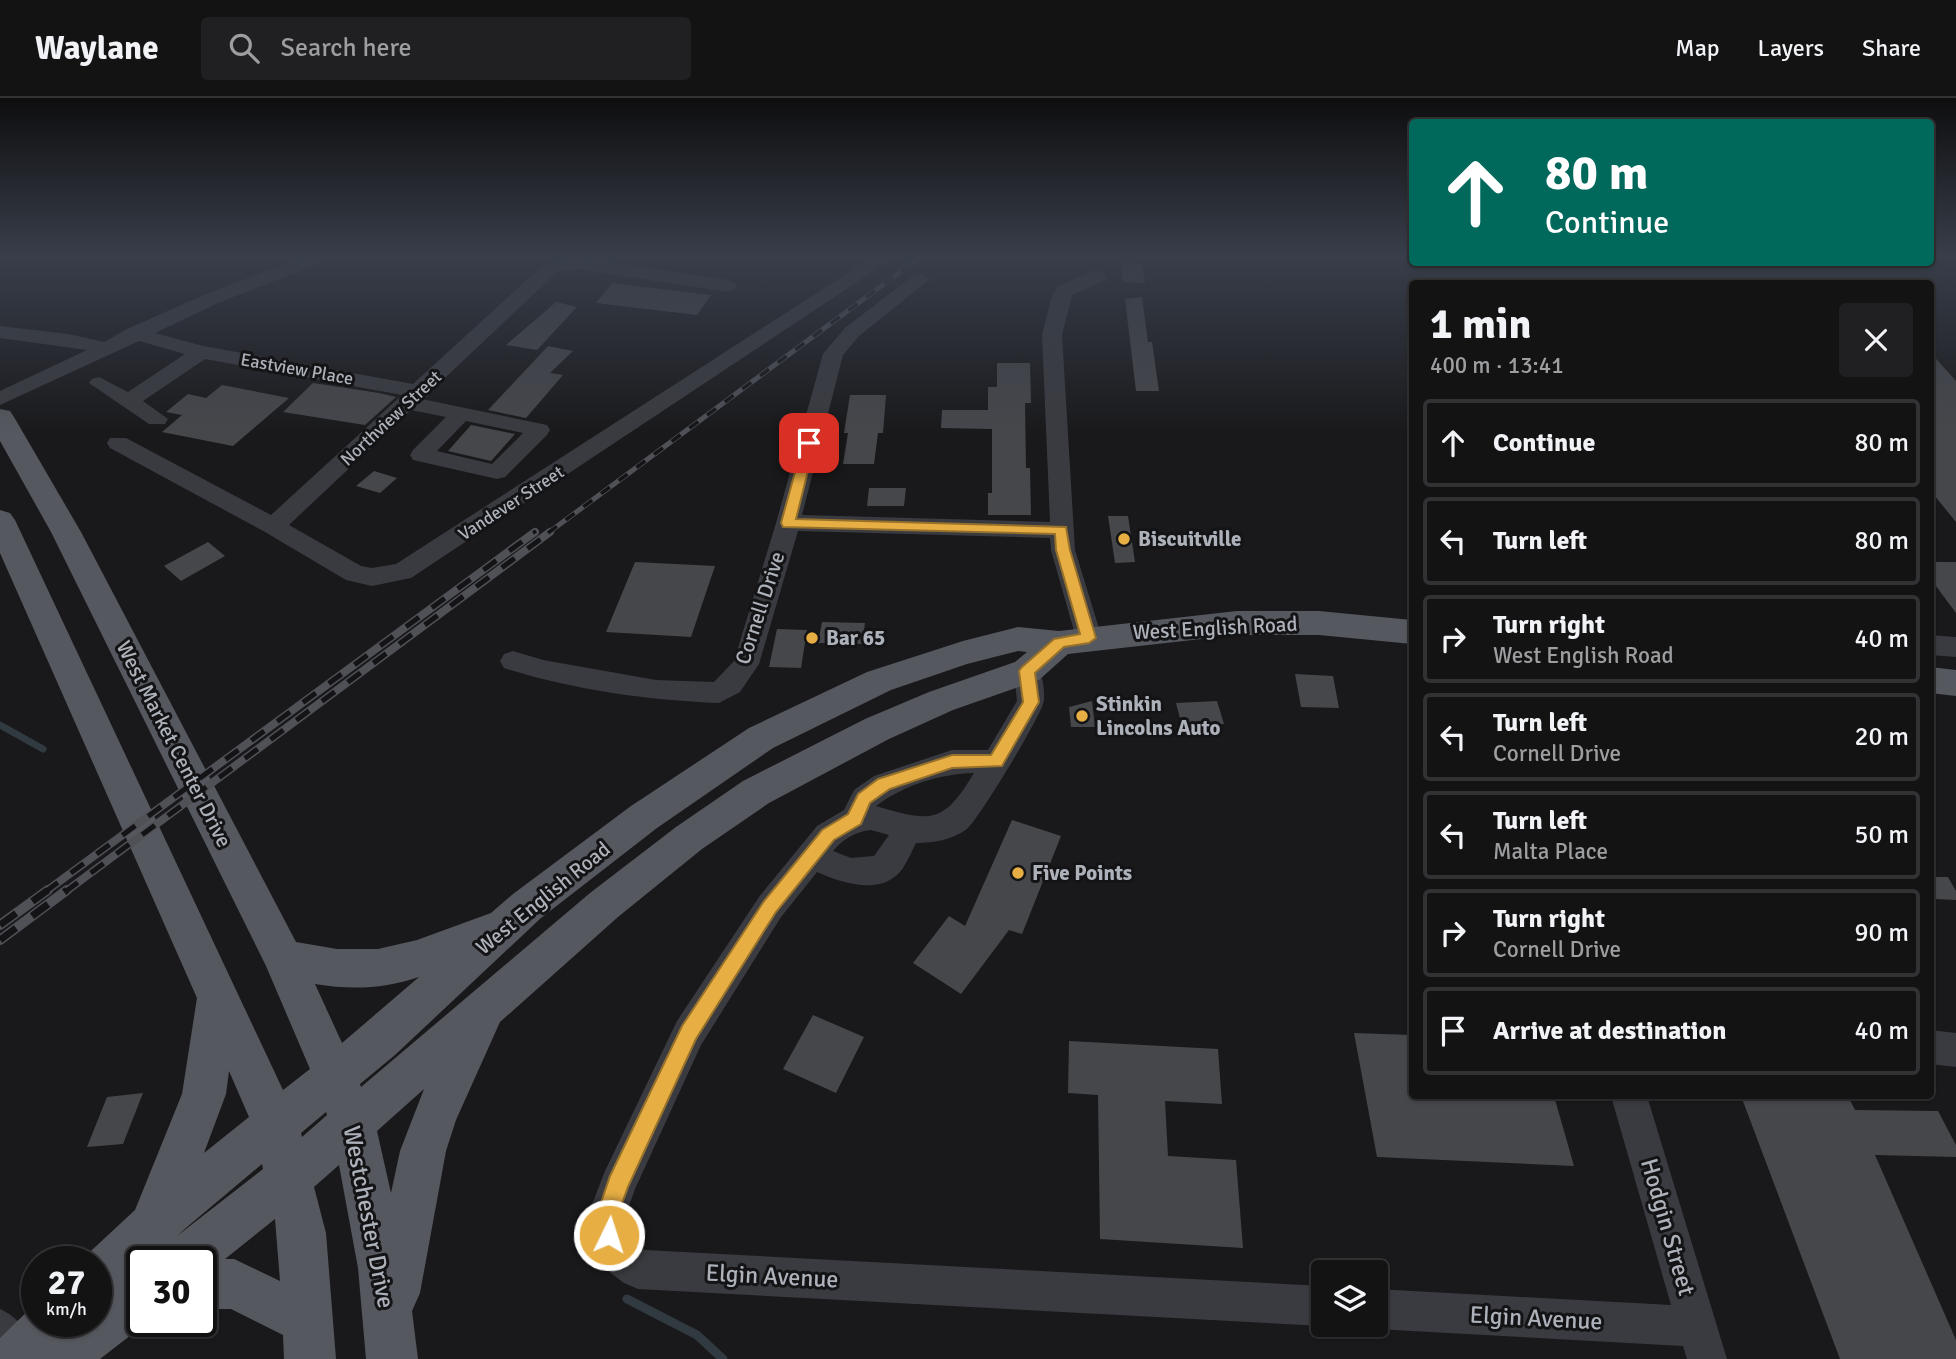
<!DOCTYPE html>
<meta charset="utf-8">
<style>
body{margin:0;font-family:Signika,sans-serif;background:#202022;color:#f1f3f6;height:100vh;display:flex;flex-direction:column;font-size:26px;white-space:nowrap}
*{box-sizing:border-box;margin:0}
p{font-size:23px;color:#9d9ea0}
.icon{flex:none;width:38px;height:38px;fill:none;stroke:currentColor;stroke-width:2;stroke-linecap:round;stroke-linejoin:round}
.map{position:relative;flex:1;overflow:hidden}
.side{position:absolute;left:1409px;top:182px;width:525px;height:819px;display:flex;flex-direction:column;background:#131314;border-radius:7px;box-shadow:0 2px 5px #0004,0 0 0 2px #323234}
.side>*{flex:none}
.hud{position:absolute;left:1409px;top:21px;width:525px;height:147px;border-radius:7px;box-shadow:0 2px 5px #0004,0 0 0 2px #323234;background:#00695c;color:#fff;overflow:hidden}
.controls{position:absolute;left:1311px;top:1162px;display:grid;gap:14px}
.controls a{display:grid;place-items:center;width:77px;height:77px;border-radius:7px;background:#131314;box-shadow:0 2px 5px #0004,0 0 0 2px #323234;font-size:35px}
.speed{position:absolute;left:21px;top:1148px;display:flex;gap:14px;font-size:35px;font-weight:700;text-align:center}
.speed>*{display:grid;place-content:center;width:91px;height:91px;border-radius:50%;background:#131314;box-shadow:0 2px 5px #0004,0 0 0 2px #323234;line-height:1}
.speed small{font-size:18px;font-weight:400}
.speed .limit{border:4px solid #111;border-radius:10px;background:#fff;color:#111}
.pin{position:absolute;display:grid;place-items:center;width:60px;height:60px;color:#fff;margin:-30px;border-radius:14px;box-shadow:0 4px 10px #0006}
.me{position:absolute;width:77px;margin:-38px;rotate:4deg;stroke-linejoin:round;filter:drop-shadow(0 0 5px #0008)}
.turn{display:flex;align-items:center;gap:24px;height:147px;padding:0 21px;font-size:32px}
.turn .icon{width:91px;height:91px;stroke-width:2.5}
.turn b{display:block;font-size:49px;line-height:60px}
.round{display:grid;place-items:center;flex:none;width:74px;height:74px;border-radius:7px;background:#202022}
.overview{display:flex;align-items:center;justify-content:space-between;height:119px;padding:0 21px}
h1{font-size:42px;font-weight:700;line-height:52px}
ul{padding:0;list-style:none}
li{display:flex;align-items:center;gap:21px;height:88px;margin:0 14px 10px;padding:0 7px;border:4px solid #323234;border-radius:7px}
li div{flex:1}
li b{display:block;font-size:26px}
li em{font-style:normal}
header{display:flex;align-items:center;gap:42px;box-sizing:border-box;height:98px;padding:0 35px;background:#131314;border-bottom:2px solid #323234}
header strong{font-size:33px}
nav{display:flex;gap:38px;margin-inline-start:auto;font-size:24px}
.search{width:490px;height:63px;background:#202022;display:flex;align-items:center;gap:18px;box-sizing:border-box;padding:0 24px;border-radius:7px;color:#9d9ea0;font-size:26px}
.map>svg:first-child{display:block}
</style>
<header>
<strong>Waylane</strong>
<div class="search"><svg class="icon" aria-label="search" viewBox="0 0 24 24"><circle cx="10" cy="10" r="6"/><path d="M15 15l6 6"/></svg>Search here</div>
<nav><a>Map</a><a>Layers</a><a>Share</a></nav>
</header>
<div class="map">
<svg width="1956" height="1261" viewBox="0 0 1956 1261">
<rect width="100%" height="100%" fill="#19191b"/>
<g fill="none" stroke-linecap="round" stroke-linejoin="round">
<polyline stroke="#313a40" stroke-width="7" points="0,627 43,651"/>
<polyline stroke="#313a40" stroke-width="9" points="627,1201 697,1237 723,1261"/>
</g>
<g fill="#46474b">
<polygon points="1121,165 1142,165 1145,185 1123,184"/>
<polygon points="612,185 711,197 697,217 596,205"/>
<polygon points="1142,199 1148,244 1152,244 1159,293 1136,293 1125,201"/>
<polygon points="556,204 577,209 537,252 506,247"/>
<polygon points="548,248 573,253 550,275 563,277 526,320 488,312"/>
<polygon points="1930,254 1956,283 1956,424 1930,392"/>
<polygon points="997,265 1030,265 1031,305 1025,305 1026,370 1030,370 1031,417 988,417 988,395 992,395 992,331 941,330 942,312 988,312 988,289 997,289"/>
<polygon points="313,285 379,295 396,299 365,327 283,314"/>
<polygon points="222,287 289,300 233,348 162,334 182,317 166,314 188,296 206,300"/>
<polygon points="850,297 886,297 883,335 878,335 874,366 843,366 848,335 844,335"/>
<polygon points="471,327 515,336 491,363 448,353"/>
<polygon points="374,373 397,380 380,395 356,388"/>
<polygon points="869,390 906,390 904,408 867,408"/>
<polygon points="1108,418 1128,418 1135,464 1115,465"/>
<polygon points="208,444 225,458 181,483 164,468"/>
<polygon points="635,464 715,468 691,539 606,534"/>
<polygon points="1930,464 1956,464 1956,515 1930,480"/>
<polygon points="822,524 865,525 862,546 818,545"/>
<polygon points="777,531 807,532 801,570 769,569"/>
<polygon points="1295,576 1333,578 1339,610 1301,609"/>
<polygon points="1092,603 1095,629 1071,629 1069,609"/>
<polygon points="1217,603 1224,626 1182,628 1176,605"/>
<polygon points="1012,722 1061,738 1022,836 1009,832 961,896 913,865 949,818 965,828"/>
<polygon points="1930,779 1948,779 1956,793 1956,802 1935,801 1930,793"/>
<polygon points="813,917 864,939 836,995 783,971"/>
<polygon points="1354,935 1412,937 1412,998 1554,998 1574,1068 1377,1059"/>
<polygon points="1069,943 1218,951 1222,1006 1165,1003 1168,1058 1236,1062 1243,1150 1100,1141 1098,997 1068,995"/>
<polygon points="143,995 123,1046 87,1049 107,999"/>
<polygon points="1741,998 1848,998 1855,1012 1938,1013 1956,1047 1956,1059 1875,1057 1956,1242 1956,1261 1840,1261"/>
</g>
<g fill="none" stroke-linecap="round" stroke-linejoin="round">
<g fill="#3a3b40" fill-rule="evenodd">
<path d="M300 160H326L323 164 218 205 155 235 203 248 413 286 544 166 582 160 729 182 738 188 729 194 577 171 557 174 431 293 428 298 422 301 547 327 550 332 547 337 505 379 497 381 413 362 410 357 413 352 446 319 411 312 289 427 361 468 372 470 396 466 871 160H893L411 480 372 488 346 482 265 434 110 350 107 345 110 340H126L271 417 402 297 205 261 143 303 168 321 165 326H149L89 285 92 281 99 279 128 294 185 256 139 243 0 307V293L87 252 0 240V228L68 236 104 244 127 231 204 197ZM466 323 523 335 492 366 437 353Z"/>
<path d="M1098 172 1107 178 1105 182 1072 197 1062 237 1075 452 1102 540 1098 547 1089 550 1080 547 1076 540 1051 452 1050 440 798 433 759 566 740 594 719 605C646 602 574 592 504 570L500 563 504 556 513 553 543 562 656 582 714 584 734 563 776 425 823 256 845 230 914 177 921 175 930 181 859 238 843 257 802 417 1050 424 1042 237 1052 198 1058 189 1075 180Z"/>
<polygon points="1930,537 1956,539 1956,559 1930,557"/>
<path d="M1027 563 1036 566C1042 575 1045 591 1044 602 1044 614 978 722 967 731 952 742 933 745 916 745 912 753 908 762 903 770 883 799 842 785 817 774L781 819 701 947 635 1091 624 1122 629 1140 645 1152 1323 1188V1227H1326L1323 1228 638 1191 624 1185 599 1166 586 1122 605 1073 677 923 759 799 817 728 844 712 854 692 874 678 952 652H988L1017 603 1014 573 1018 566ZM974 675C943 727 931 724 876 708 904 687 940 676 974 675ZM871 732 889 737 874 758 851 760 833 753C842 742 856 733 871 732Z"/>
<polygon points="1930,932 1956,935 1956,969 1930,966"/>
<polygon points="1611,998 1647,998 1727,1261 1687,1261 1683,1248 1376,1231 1366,1227 1376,1227 1376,1191 1671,1207"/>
<path d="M0 1211C19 1219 35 1241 38 1261H0Z"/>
</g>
<g fill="#56585f" fill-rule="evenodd">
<path d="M0 311 10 313 14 319 81 434 296 844 337 851H378L417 842 491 815 513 796 631 708 749 630 867 574 963 543 1018 529 1059 533 1237 513H1319L1412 522V546L1319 537H1237L1068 556 1039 582 953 612 889 641 769 705 702 751 618 819 500 924 456 1022 446 1053 420 1195 412 1213 418 1261H366L358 1170 339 1067 314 1089 326 1135 336 1261H284L283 1237 231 1211H201V1164H159L165 1150 150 1164H142V1223H149L100 1261H0V1240L37 1204V1223H96V1164H79L135 1112 182 996 197 900 0 455V412L10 415 15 422 283 992 310 971 266 868 51 434 0 343ZM1018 553 1027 554 1015 564 929 594 865 621 743 683 676 729 590 795 361 989 360 986 395 957 541 820 657 730 773 650 891 592 967 566ZM419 879 342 945 315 886C351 892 384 891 419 879ZM229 973 249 1019 204 1055 226 996ZM424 991 400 1053 391 1095 377 1033ZM326 1014 327 1017 302 1039 301 1035ZM262 1066 263 1071 177 1138 187 1129ZM275 1121 280 1183 234 1161H225Z"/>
<polygon points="1930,569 1956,572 1956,598 1930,595"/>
</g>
<g stroke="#4f5157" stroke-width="5">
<g id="rail-far2">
<polyline points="533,435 536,433"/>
<polyline points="548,435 919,160"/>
</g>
</g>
<g stroke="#4f5157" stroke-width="8">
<g id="rail-far1">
<polyline points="45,794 535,434"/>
<polyline points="65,794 550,434"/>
</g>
</g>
<g stroke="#4f5157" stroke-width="10">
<g id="rail">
<polyline points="0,827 48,792"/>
<polyline points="0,842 67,792"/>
</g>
</g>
<use href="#rail-far2" stroke="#141416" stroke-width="3.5" stroke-dasharray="11" stroke-linecap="butt"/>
<use href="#rail-far1" stroke="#141416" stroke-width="5" stroke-dasharray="16" stroke-linecap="butt"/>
<use href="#rail" stroke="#141416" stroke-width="7" stroke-dasharray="20" stroke-linecap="butt"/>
</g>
<linearGradient id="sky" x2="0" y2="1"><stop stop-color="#0e0e0f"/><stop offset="0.47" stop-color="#383e4a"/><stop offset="1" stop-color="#383e4a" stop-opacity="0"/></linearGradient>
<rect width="1956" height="337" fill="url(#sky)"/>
<polygon fill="#e7ae44" stroke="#96712c" stroke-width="2" points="809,341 815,345 796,421 1066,429 1070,452 1096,540 1089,545 1064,549 1035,575 1039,604 1002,668 952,670 890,691 870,705 861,726 834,742 776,814 696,941 628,1089 616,1122 620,1137 617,1145 609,1148 602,1145 595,1122 610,1078 682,928 764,803 822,732 848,716 858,696 878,681 952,657 991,657 1023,604 1019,573 1022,569 1054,541 1080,536 1056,452 1055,436 783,429 781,425 803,345"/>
<g fill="#e7ae44" stroke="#141416" stroke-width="2.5">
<circle cx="1124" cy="441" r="7"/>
<circle cx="812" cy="540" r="7"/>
<circle cx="1082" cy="618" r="7"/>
<circle cx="1018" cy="775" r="7"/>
</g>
<g text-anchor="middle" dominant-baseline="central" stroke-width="6" stroke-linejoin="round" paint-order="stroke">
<g font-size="18" fill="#acb1ba" stroke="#141416">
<text transform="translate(297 271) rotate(10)">Eastview Place</text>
<text transform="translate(391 320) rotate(-43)">Northview Street</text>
<text transform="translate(511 405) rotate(-33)">Vandever Street</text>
</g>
<g font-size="21" font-weight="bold" fill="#acb1ba" stroke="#141416" text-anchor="start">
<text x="1138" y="441">Biscuitville</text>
<text x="826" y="540">Bar 65</text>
<text x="1096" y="606">Stinkin<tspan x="1096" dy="24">Lincolns Auto</tspan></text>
<text x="1032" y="775">Five Points</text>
</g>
<g font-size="21" fill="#acb1ba" stroke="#141416">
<text transform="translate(760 510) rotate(-72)">Cornell Drive</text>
<text transform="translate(1215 530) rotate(-3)">West English Road</text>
<text transform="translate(174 646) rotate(63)">West Market Center Drive</text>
<text transform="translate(543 800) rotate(-39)">West English Road</text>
</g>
<g font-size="24" fill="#acb1ba" stroke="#141416">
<text transform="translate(369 1119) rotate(79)">Westchester Drive</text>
<text transform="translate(1668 1129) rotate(74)">Hodgin Street</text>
<text transform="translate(772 1178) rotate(3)">Elgin Avenue</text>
<text transform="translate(1536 1220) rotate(3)">Elgin Avenue</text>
</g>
</g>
</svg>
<div class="controls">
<a><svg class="icon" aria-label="layers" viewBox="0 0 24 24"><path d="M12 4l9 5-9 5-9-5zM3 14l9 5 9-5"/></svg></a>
</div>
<div class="speed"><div>27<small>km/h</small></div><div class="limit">30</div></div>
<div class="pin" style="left:809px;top:345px;background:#d93025"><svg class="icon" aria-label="arrive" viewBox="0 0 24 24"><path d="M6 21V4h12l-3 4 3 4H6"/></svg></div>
<svg class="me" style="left:609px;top:1137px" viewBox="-20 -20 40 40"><circle r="17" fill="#e7ae44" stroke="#fff" stroke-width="3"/><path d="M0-11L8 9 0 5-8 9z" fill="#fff"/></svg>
<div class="hud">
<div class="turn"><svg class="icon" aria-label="ahead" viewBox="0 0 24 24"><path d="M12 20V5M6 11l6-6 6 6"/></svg><div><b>80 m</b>Continue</div></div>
</div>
<section class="side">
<div class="overview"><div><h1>1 min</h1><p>400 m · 13:41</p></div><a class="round"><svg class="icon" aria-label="close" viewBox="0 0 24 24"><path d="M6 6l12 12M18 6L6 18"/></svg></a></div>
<ul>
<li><svg class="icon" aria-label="ahead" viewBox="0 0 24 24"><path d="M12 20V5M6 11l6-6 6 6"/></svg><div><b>Continue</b></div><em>80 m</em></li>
<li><svg class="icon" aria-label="left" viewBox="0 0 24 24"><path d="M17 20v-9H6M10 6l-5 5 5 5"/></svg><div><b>Turn left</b></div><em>80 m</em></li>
<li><svg class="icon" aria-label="right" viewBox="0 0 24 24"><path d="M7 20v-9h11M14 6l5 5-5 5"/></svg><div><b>Turn right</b><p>West English Road</p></div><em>40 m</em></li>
<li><svg class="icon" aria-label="left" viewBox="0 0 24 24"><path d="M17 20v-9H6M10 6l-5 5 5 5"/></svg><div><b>Turn left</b><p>Cornell Drive</p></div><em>20 m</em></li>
<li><svg class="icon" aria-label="left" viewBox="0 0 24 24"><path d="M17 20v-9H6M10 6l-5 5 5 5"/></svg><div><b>Turn left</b><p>Malta Place</p></div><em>50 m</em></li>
<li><svg class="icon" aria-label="right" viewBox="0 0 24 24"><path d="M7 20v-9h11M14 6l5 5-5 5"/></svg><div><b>Turn right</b><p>Cornell Drive</p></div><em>90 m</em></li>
<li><svg class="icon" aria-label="arrive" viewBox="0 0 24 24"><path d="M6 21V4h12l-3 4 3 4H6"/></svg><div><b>Arrive at destination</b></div><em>40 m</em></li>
</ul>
</section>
</div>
